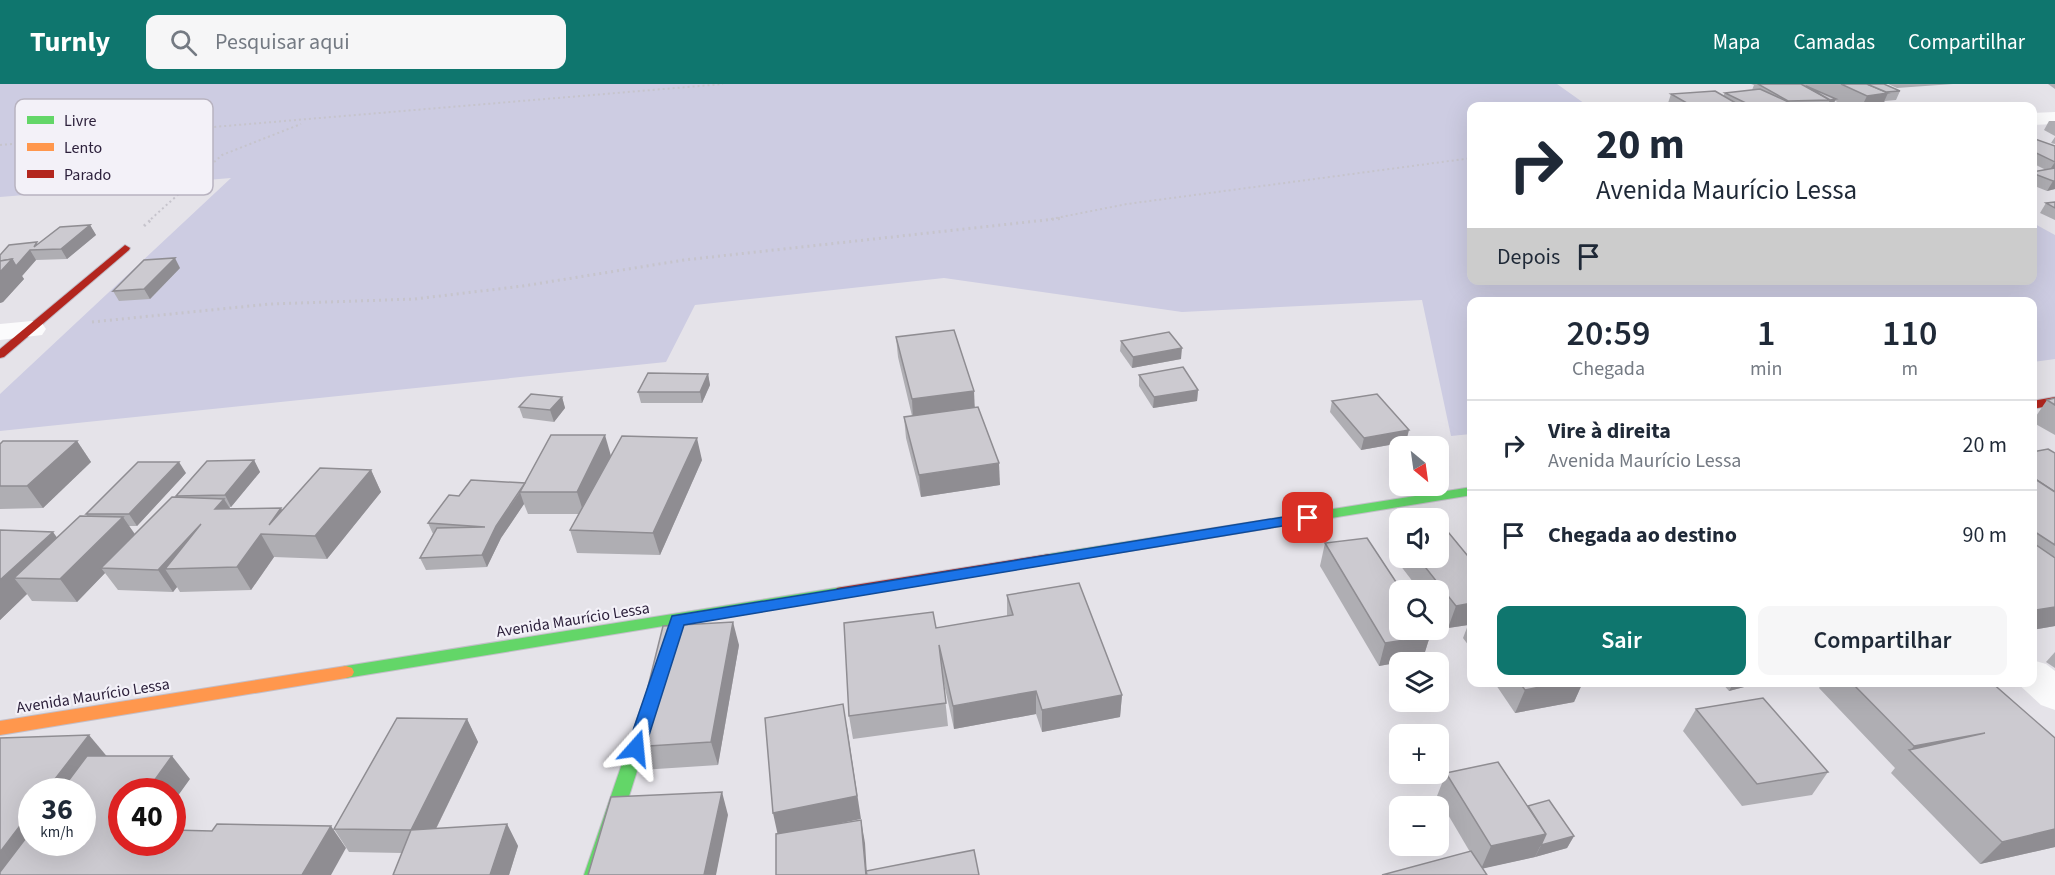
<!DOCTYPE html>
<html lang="pt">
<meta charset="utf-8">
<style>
body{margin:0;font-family:"Source Sans 3",sans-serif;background:#f6f6f7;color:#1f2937;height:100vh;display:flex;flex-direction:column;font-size:22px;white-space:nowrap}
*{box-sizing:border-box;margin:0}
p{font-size:20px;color:#747a83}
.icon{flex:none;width:33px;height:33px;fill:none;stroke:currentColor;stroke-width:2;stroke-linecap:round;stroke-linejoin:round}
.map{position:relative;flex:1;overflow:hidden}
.side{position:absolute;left:1467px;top:213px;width:570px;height:390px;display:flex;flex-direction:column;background:#fff;border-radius:12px;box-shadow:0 6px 24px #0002}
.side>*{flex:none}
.hud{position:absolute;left:1467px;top:18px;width:570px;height:183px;border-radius:12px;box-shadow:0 6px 24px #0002;background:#fff;color:#1f2937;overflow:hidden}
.needle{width:39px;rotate:151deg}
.tools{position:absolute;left:1389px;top:352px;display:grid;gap:12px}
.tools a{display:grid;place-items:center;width:60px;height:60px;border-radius:12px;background:#fff;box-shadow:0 6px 24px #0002;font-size:30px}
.speed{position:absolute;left:18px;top:694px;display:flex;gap:12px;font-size:30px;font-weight:700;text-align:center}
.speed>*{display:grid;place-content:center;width:78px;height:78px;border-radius:50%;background:#fff;box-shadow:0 6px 24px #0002;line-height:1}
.speed small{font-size:15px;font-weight:400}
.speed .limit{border:9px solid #d22;background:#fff;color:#111}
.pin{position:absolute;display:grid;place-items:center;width:51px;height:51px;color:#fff;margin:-26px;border-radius:12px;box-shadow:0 3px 9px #0006}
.me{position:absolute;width:66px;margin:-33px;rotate:18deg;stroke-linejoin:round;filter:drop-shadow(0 0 4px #0008)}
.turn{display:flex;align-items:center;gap:21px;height:126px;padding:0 30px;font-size:27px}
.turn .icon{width:78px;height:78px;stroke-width:2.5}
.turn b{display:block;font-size:42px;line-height:51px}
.then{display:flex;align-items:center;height:57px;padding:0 30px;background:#0003;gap:12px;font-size:22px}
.eta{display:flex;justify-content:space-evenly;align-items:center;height:102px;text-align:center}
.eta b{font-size:36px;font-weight:600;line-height:42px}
.action{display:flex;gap:12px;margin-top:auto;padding:12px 30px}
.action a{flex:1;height:69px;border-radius:12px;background:#0f766e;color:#fff;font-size:24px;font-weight:600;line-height:69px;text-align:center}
.action a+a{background:#f6f6f7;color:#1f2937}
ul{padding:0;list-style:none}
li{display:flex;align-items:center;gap:18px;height:90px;padding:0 30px;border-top:2px solid #e0e1e3}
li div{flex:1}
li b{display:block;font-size:22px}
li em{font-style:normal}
header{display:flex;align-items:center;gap:36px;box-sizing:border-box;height:84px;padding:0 30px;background:#0f766e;color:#fff}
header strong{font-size:28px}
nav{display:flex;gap:33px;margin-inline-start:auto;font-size:21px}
.search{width:420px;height:54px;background:#f6f6f7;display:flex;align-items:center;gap:15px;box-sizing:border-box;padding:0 21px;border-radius:12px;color:#747a83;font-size:22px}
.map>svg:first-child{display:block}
</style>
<header>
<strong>Turnly</strong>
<div class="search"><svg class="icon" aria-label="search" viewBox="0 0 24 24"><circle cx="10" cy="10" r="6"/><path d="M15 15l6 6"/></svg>Pesquisar aqui</div>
<nav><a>Mapa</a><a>Camadas</a><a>Compartilhar</a></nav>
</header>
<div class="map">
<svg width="2055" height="791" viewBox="0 0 2055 791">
<rect width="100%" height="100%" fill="#e5e3e9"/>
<polygon fill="#cdcce2" points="0,0 1557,0 1588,22 1472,22 1472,196 2032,196 2033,139 2055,151 2055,275 2033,278 2032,218 1472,218 1471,350 1451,352 1422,216 1182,228 944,194 695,221 666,278 0,347 0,310 231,94 0,113"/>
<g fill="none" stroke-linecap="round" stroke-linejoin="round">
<g stroke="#c3bfc9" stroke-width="2">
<g id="fast">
<polygon points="1472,403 1472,411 1049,480 1044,479 1042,475 1044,471 1049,470"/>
<polygon points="842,503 847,504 850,508 847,512 346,594 340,592 338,588 340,584 346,582"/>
<polygon points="649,617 655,619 657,624 604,791 584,791 641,624 643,619"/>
</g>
</g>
<g stroke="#c3bfc9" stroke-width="2">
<polygon id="slow" points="346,582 352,584 354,588 352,592 346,594 0,651 0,637"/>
</g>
<g stroke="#c3bfc9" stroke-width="2">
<g id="jam">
<polygon points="125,161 130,164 129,166 4,273 0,274 0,265"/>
<polygon points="2055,313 2055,321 2032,325 2032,317"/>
<polygon points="1049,470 1054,471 1056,475 1054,479 842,513 837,512 834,508 837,504 842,503"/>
</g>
</g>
<g stroke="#c6c4cc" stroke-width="2" stroke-dasharray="2 3" stroke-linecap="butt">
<polyline points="0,61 723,0"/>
<polyline points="151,135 222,71 301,40"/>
<polyline points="1051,135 1127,120 1472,74"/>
</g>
<g stroke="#c6c4cc" stroke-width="3" stroke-dasharray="2 4" stroke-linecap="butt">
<polyline points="144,142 153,134"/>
<polyline points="92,238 270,220 415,215 523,202 684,176 1064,134"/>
</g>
<g fill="#fbfbfc" fill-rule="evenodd">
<polygon points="2055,28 2055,40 2032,41 2032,29"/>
<polygon points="32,237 42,239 46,245 42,251 0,256 0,240"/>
<polygon points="2032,576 2046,580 2055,587 2055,626 2041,621 2016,598 2032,598"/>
</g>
<use href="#fast" fill="#63d668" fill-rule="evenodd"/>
<use href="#slow" fill="#ff974d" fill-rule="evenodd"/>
<use href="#jam" fill="#b3261e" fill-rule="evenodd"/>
</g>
<g fill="#afaeb3">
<polygon points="1751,0 1884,0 1900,7 1896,16 1885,17 1882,22 1848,22 1835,17 1832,22 1667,22 1671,10 1723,12 1725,9 1752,6 1754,1"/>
<polygon points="1888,0 1953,0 1897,4"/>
<polygon points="2048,0 2055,0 2055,5"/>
<polygon points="2049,37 2055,37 2055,52 2044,46"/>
<polygon points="2055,53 2055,60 2051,59"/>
<polygon points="2032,54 2055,62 2055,105 2047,107 2032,101 2032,88 2046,86 2032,79"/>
<polygon points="2055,118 2055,136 2040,129 2046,119"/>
<polygon points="90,141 96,151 67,175 36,176 22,192 24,195 3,218 0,219 0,171 38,160"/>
<polygon points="180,184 150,215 119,217 113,207"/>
<polygon points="896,253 975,323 1000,401 921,413 906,354 904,333 912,332 898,273"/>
<polygon points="1121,257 1181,275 1132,284 1120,267"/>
<polygon points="708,290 710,301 702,319 641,319 638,308"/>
<polygon points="1139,291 1198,306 1197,317 1153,324 1139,302"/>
<polygon points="562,313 565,324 554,338 523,334 519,323"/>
<polygon points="2055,314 2055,351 2032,338 2047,316"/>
<polygon points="1332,317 1406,358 1361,366 1330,328"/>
<polygon points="77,357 91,378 43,424 0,425 0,360"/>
<polygon points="2032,368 2055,369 2055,542 2032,546"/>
<polygon points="611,372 702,376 660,471 577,469 570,446 579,430 528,430 524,420 501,454 487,483 426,486 420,474 433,450 428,439 459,412 525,399"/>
<polygon points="254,376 260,388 231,423 230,423 230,425 282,426 371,386 381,408 327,475 274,473 251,506 180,508 177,503 173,508 118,506 105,489 77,518 32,517 27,510 0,536 0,446 57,454 87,432 86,430 186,389 137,442 129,442 135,450 176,413 176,412"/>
<polygon points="1400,445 1400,474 1438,474 1472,477 1472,566 1463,554 1468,541 1448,544 1438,532 1438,507 1420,507 1390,468 1396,446"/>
<polygon points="1325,459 1430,552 1423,574 1379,582 1320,482"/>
<polygon points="1007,511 1122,611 1120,633 1042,648 1036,630 954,645 943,595 948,642 853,655 849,632 936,544 1007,532"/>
<polygon points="739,561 718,681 641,686 633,663"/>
<polygon points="2055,568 2055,584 2046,578"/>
<polygon points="1494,598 1583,598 1574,618 1515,629"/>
<polygon points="1721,598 1763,598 1729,607"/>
<polygon points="1823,598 1991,598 2055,763 1980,780 1891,689 1895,684 1819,604"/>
<polygon points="1696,625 1828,688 1812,711 1742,722 1683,647"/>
<polygon points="467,635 478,658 436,745 507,740 518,762 509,791 393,791 402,769 349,768 334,745"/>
<polygon points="1446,689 1528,722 1574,752 1567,764 1535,773 1483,784 1470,768 1437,712"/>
</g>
<g fill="#8f8d92">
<polygon points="1888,9 1882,22 1862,22 1867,12"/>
<polygon points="1836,15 1832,22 1827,22 1830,16"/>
<polygon points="2055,78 2055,86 2049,87"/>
<polygon points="2053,97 2055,97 2055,105 2047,107"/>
<polygon points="90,141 96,151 67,175 61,165"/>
<polygon points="30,166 36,176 22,192 24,195 3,218 0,219 0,186 12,175"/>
<polygon points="175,174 180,184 150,215 144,205"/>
<polygon points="1182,264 1181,275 1132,284 1133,273"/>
<polygon points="708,290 710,301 702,319 700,308"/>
<polygon points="1198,306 1197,317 1153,324 1154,313"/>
<polygon points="974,307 975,328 913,336 912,315"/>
<polygon points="562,313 565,324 554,338 550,326"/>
<polygon points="1409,346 1406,358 1361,366 1364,354"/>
<polygon points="605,351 611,372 584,430 577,408"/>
<polygon points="697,354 702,376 660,471 653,449"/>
<polygon points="77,357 91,378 43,424 27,402"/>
<polygon points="254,376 260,388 231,423 225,411"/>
<polygon points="179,378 186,389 137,442 129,430"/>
<polygon points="999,379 1000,401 921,413 919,391"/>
<polygon points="371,386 381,408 327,475 315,452"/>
<polygon points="520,408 524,420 501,454 487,483 482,471 496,442"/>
<polygon points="224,415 238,437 215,425"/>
<polygon points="281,424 293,446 269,441"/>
<polygon points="123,433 138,455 101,484 105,489 77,518 60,495"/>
<polygon points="201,440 165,485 177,503 173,508 158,486"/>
<polygon points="53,448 69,470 14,494 27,510 0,536 0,496"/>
<polygon points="261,450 274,473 251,506 237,483"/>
<polygon points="1472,519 1472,531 1468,541 1448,544 1456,522"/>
<polygon points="2055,523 2055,542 2032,546 2032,531 2036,526"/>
<polygon points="733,538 739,561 718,681 711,658"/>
<polygon points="1430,552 1423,574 1379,582 1385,559"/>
<polygon points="1565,598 1583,598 1574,618 1515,629 1525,606"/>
<polygon points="1734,598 1763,598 1729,607"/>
<polygon points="1036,607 1036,630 954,645 953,622"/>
<polygon points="1122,611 1120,633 1042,648 1042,626"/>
<polygon points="467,635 478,658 424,769 411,746"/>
<polygon points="847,643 861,735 778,752 773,729"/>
<polygon points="1985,649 1910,667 1914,662"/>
<polygon points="89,651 115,682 82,708 45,708"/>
<polygon points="172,672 190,695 172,720 172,708 146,708"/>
<polygon points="722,708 728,731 716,791 704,791"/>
<polygon points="32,726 32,759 0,791 0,768"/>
<polygon points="861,736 865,759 867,791 866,791"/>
<polygon points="507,740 518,762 509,791 490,791"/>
<polygon points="331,742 346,764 331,791 302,791"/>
<polygon points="2055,745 2055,763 1980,780 2002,758"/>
<polygon points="1546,750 1535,773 1481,785 1491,762"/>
<polygon points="1574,752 1567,764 1535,773 1541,761"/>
</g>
<g fill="#cccad0" stroke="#8f8d92" stroke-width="1.5">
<polygon points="1758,0 1801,0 1830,16 1788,17"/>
<polygon points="1841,0 1867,0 1888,9 1867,12"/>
<polygon points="1867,0 1884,0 1900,7 1886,8"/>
<polygon points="1806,2 1836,15 1830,16"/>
<polygon points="1760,5 1797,22 1752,22 1725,9"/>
<polygon points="1715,7 1741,22 1692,22 1671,10"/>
<polygon points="2032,54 2055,62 2055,78 2032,67"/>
<polygon points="2055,84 2055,97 2053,97 2032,89 2032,88"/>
<polygon points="2055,118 2055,124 2046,119"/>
<polygon points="90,141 61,165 30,166 16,182 12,175 0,177 0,171 9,161 37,158 34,163 60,143"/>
<polygon points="175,174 144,205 113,207 144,176"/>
<polygon points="12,175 0,188 0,177"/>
<polygon points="954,246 974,307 912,315 896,253"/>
<polygon points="1169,248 1182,264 1133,273 1121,257"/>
<polygon points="1183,283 1198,306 1154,313 1139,291"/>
<polygon points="648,289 708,290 700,308 638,308"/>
<polygon points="531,310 562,313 550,326 519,323"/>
<polygon points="1377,310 1409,346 1364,354 1332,317"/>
<polygon points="2055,314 2055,321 2047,316"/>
<polygon points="978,323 999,379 919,391 904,333"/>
<polygon points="551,351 605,351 577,408 520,408"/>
<polygon points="622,352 697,354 653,449 570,446"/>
<polygon points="3,357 77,357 27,402 0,402 0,360"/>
<polygon points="2048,365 2055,369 2055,408 2032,393 2032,368"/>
<polygon points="254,376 225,411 176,412 207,377"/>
<polygon points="138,378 179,378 129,430 86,430"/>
<polygon points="320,384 371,386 315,452 261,450 237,483 165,485 201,440 158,486 101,484 172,413 224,415 215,425 281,424 269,441"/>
<polygon points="2032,393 2055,408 2055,461 2032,446"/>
<polygon points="471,396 525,399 496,442 482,471 420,474 437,444 485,443 428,439 449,411 459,412"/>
<polygon points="80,432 123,433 60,495 14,494"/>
<polygon points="1439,437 1472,477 1472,519 1456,522 1418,474 1438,474"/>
<polygon points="0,446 53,448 0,496"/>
<polygon points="1367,454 1402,507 1400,507 1400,546 1427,546 1430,552 1385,559 1325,459"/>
<polygon points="2032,458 2055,474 2055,523 2036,526 2032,523"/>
<polygon points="1079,499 1122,611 1042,626 1036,607 953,622 939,561 946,619 849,632 844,539 933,528 936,544 1013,531 1007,511"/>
<polygon points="733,538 711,658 633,663 663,542"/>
<polygon points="1519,598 1565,598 1525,606"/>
<polygon points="1851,598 1991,598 2055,654 2055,745 2002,758 1909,666 1985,649 1914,662"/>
<polygon points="1763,614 1828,688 1757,700 1696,625"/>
<polygon points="843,620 857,712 773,729 765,634"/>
<polygon points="397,634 467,635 411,746 334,745"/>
<polygon points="89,651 45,708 32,708 32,726 0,768 0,654"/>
<polygon points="87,672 172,672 146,708 122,708 121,744 122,744 122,759 172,759 172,746 212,747 217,740 331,742 302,791 0,791 0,788 32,746 32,759 82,759 82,708 60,708"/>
<polygon points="1498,678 1546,750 1491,762 1446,689"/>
<polygon points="722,708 704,791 588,791 611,713"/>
<polygon points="1549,716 1574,752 1541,761 1546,750 1528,722"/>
<polygon points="861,736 866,791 776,791 776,750"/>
<polygon points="507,740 490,791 393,791 411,746"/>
<polygon points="974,766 979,791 867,791 866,787"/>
<polygon points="1471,767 1487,791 1382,791"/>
</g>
<polygon fill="#1a73e8" stroke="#114b97" stroke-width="1.5" points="1308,429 1315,434 1313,437 684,541 645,664 642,669 636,671 630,669 627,664 672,532"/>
<g text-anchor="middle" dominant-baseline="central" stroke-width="4.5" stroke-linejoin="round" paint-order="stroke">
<g font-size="16" fill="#2d213c" stroke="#f3f1f8">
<text transform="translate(573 536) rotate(-9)">Avenida Maurício Lessa</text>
<text transform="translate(93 612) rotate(-9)">Avenida Maurício Lessa</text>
</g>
</g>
<rect x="15" y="15" width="198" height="96" rx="9" fill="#f3f1f8" stroke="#b8b3c0" stroke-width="1.5"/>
<rect x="27" y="32" width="27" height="8" fill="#63d668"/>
<rect x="27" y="59" width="27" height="8" fill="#ff974d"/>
<rect x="27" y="86" width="27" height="8" fill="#b3261e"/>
<g font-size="16" fill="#2d213c">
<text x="64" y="42">Livre</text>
<text x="64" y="69">Lento</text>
<text x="64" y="96">Parado</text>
</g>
</svg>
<div class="tools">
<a><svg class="needle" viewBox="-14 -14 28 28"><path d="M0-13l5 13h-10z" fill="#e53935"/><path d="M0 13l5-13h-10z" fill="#747a83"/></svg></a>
<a><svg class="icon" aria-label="sound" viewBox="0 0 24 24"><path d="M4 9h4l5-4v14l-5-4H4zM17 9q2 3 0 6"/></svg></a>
<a><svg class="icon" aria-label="search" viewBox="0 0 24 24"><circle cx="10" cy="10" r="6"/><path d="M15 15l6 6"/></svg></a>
<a><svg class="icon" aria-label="layers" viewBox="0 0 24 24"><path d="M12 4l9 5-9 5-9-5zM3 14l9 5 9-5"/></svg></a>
<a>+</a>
<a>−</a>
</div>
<div class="speed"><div>36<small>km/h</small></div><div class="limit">40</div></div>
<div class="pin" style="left:1308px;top:434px;background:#d93025"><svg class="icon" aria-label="arrive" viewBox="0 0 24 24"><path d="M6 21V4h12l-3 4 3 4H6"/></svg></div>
<svg class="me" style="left:636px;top:664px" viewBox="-20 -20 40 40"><path d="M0-17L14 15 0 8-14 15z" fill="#1a73e8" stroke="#fff" stroke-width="4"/></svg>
<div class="hud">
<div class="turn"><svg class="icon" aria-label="right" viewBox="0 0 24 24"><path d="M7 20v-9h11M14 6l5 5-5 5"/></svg><div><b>20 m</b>Avenida Maurício Lessa</div></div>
<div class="then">Depois<svg class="icon" aria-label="arrive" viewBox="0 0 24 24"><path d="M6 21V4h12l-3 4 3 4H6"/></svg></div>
</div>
<section class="side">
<div class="eta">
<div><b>20:59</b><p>Chegada</p></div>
<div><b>1</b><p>min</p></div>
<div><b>110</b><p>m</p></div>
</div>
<ul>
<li><svg class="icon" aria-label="right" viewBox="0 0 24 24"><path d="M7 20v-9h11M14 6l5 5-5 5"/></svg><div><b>Vire à direita</b><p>Avenida Maurício Lessa</p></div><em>20 m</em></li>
<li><svg class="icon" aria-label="arrive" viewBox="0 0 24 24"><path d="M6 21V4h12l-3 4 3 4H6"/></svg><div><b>Chegada ao destino</b></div><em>90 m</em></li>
</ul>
<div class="action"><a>Sair</a><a>Compartilhar</a></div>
</section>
</div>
